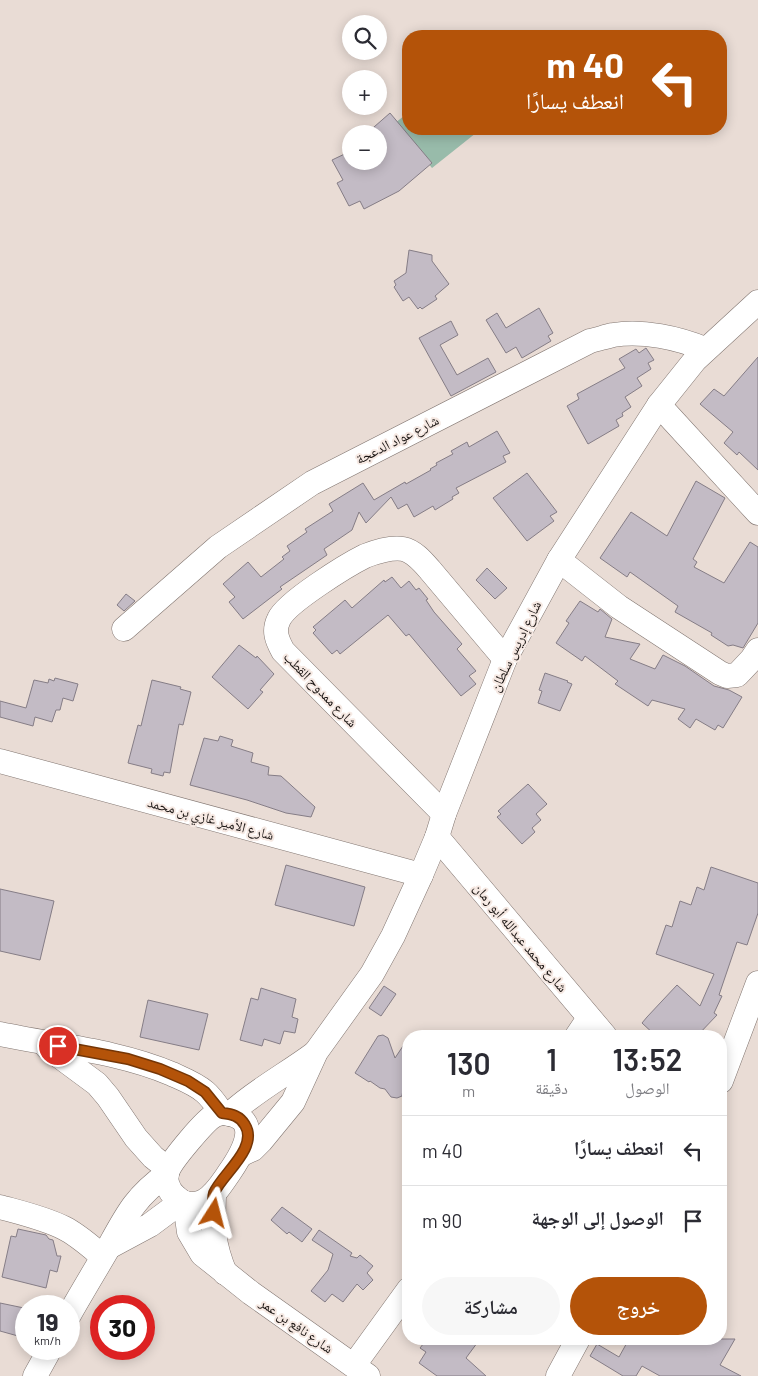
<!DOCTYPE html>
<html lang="ar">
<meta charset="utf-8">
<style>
body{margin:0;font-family:Barlow,"Noto Naskh Arabic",sans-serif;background:#f7f7f7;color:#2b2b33;direction:rtl;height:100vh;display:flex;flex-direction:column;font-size:19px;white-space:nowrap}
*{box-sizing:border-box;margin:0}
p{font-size:16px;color:#7c7c81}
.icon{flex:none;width:28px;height:28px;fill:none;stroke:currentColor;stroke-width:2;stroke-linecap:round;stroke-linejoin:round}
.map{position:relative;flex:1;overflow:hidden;direction:ltr}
.side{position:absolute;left:402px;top:1030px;width:325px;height:315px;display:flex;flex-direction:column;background:#fff;border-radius:20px;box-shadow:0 2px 12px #0003;direction:rtl}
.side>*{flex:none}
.top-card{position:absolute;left:402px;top:30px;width:325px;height:105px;border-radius:20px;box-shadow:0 2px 12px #0003;direction:rtl;background:#b45309;color:#fff;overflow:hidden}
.fabs{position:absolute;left:342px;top:15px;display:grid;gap:10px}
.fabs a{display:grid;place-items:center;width:45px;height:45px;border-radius:50%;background:#fff;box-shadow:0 2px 12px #0003;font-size:25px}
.speed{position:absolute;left:15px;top:1295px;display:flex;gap:10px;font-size:25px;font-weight:700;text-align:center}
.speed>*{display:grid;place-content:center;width:65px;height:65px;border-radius:50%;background:#fff;box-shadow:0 2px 12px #0003;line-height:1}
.speed small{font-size:12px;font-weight:400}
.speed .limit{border:8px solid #d22;background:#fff;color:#111}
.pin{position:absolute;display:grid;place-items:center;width:42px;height:42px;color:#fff;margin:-21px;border:2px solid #fff;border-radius:50%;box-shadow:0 1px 5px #0007}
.me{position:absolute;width:55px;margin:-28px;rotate:9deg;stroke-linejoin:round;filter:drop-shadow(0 0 4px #0008)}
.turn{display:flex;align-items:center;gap:18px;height:105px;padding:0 20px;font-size:22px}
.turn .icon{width:65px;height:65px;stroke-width:2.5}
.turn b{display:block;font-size:35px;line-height:42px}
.eta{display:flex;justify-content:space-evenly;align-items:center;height:85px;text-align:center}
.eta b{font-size:30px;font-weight:600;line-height:35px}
.action{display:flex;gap:10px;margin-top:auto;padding:10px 20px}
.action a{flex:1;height:58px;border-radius:30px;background:#b45309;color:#fff;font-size:20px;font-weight:600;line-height:58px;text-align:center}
.action a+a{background:#f7f7f7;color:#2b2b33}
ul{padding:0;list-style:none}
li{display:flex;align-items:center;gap:15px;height:70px;padding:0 20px;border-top:1px solid #e1e1e2}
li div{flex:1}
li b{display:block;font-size:19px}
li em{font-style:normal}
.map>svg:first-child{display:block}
</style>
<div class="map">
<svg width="758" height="1376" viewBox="0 0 758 1376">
<rect width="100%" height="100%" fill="#e9dcd5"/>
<polygon fill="#98bbaa" points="409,112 409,129 481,129 432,168 395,123"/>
<g fill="#c3bbc5" stroke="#857d86">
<polygon points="390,113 432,163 399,191 364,209 360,201 349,206 337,183 343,180 332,160 351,151 351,161 379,161 379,134 366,134"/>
<polygon points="409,250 432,255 432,261 449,284 435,296 437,299 422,309 420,307 418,309 409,297 403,301 394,287 396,285 394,281 406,273"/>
<polygon points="539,308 553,333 548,336 551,341 522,358 516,347 506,353 486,320 497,313 506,328"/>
<polygon points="451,321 458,335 440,345 457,375 488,358 496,372 451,396 419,338"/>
<polygon points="646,348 654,360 648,363 651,369 637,378 642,386 625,397 631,407 622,413 623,416 616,420 619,426 588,444 567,406 579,399 577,394 625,368 619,359 636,349 639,353"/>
<polygon points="758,357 758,470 739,452 737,455 724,443 733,432 700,404 714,389 724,396"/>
<polygon points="497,431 510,453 503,456 506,462 456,488 459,493 452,497 453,499 435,510 433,506 414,517 407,504 398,509 391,497 366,523 359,512 352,530 324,549 327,555 280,587 282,589 243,619 229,602 235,597 223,584 248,562 261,577 284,559 282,557 290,551 287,546 307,532 305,529 333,511 329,504 363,483 374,500 405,482 406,484 431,470 430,469 437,465 436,463 453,454 451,451 467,442 469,447"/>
<polygon points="527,473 557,512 550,516 554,521 527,541 493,498"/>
<polygon points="696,481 725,498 693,559 697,562 694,567 724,583 750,542 758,547 758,623 743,648 733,645 728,646 711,635 712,633 675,612 678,606 630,572 627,577 600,558 631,512 667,536"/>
<polygon points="487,568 507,588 495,599 476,580"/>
<polygon points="392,577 401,588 409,581 416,590 419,588 428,599 426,600 434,612 462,644 457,649 476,671 469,676 476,684 461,696 409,634 406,636 388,615 340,654 337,650 332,654 313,633 316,630 313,627 345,600 352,608 384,580 385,582"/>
<polygon points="126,594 135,601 124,611 117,605"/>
<polygon points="580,601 598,612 600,609 612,619 605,637 640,644 630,659 655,669 663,655 685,666 714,686 729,690 742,697 723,728 718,725 715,730 696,719 690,728 678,719 685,709 652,700 648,706 615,684 618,681 585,656 582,661 556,643 569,623 566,621"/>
<polygon points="239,645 256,658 257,656 274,674 260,690 263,692 248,709 212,677"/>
<polygon points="545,673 568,681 567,682 572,684 560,711 538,703 542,691 539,690"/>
<polygon points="55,678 78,684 73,701 63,698 60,710 56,710 52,722 35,717 33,726 0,717 0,701 26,708 34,680 48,683 49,679 54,681"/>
<polygon points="152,680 181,687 180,689 191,692 183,725 179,724 170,773 164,772 163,776 151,773 152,769 128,763 138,725 141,726"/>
<polygon points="220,736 233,740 231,746 253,753 251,762 269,767 268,775 281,776 315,807 311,817 286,813 247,800 190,785 204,738 218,741"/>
<polygon points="528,784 547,804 536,814 541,820 532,828 535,832 522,844 497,817 501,814 498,811"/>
<polygon points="286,865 365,887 354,926 275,905"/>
<polygon points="711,867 758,883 758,913 747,945 737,942 719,995 722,996 714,1013 717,1015 697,1036 656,1036 642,1023 647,1017 677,985 700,1006 714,974 656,954 666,925 672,927 680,901 691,905 697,887 704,890"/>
<polygon points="0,889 54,901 40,960 0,951"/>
<polygon points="384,986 396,994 381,1016 369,1008"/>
<polygon points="261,988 296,999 292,1017 298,1019 295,1033 284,1031 280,1044 264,1039 262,1046 240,1040 251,998 258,1000"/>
<polygon points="148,1000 208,1014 199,1050 140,1037"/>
<polygon points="383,1035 388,1038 395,1058 409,1037 409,1083 403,1089 402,1096 397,1098 391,1097 385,1089 380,1088 370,1081 369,1082 355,1073 378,1036"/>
<polygon points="282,1207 312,1229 302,1242 289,1232 287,1234 271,1220"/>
<polygon points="18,1229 46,1235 49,1239 53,1240 57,1256 61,1256 57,1272 50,1270 46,1288 2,1277 11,1236 16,1237"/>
<polygon points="319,1230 352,1253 350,1256 357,1258 360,1255 373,1266 367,1273 373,1280 363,1290 357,1284 343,1302 332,1294 325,1302 311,1291 328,1270 333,1254 312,1240"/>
<polygon points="0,1303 24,1308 18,1336 0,1331"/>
<polygon points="427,1339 480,1339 466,1358 486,1376 437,1376 419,1363 426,1352 420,1348"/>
<polygon points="629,1339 735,1339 720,1365 741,1376 660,1376 642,1366 636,1376 623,1376 590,1356 597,1344 619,1357"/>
</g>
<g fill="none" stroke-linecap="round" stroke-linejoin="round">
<g stroke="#827671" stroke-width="25">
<g id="minor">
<polyline points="659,405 758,513"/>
<polyline points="559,560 619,607 720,673 727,676 737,675 752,659 758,650"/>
<path d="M124 629 218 547 312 483 590 341C598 339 605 337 613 335 643 330 678 338 705 349"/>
<polyline points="0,761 421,875"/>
<path d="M444 814 283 651C277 640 273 631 279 619 287 602 347 565 365 556 375 552 392 547 403 549 414 551 423 562 430 570L505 659"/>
<polyline points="437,837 605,1036"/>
<path d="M0 1034C57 1046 118 1051 172 1074 183 1079 196 1084 205 1092 212 1098 217 1106 222 1113"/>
<polyline points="577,1036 589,1018"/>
<polyline points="47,1047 97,1084 108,1097 136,1138 153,1157 168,1169"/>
<polyline points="721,1081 758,983"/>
<path d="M222 1113C265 1116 243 1153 229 1173 222 1183 215 1195 204 1201 199 1204 195 1204 189 1204 183 1203 180 1201 176 1197 168 1191 164 1179 168 1170 172 1160 205 1120 215 1115 217 1114 220 1114 222 1113Z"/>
<path d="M230 1114C256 1090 287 1074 315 1053"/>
<polyline points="242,1154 253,1149 261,1141 293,1102 316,1052 372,974 393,936 421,875 437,837 444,814 505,659 559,560 659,405 695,360 758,302"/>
<path d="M214 1194C213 1227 212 1241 225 1273"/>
<polyline points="185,1203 189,1232 202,1254 251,1293 368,1376"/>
<path d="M0 1207C22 1213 44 1218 64 1228 78 1235 90 1246 102 1256"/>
<polyline points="109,1247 150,1225 181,1202"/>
<path d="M69 1315C82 1292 96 1269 110 1245 127 1214 136 1196 167 1174"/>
<polyline points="354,1365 409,1289"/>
<polyline points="35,1376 50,1349"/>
<polyline points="558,1376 578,1339"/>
</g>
</g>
<use href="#minor" stroke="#fff" stroke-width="24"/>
</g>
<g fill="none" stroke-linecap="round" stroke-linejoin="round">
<g stroke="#753606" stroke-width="12">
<path id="route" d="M58 1046 128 1059 160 1069 188 1081 205 1092 222 1113C232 1114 240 1116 245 1125 259 1148 221 1175 214 1193 212 1199 214 1207 214 1213"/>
</g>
<use href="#route" stroke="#b45309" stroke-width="9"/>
</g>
<g text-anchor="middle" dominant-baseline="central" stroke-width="4" stroke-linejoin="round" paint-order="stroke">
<g font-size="14" fill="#1c1715" stroke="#f6e9e3">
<text transform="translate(397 439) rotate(-27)">شارع عواد الدعجة</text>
<text transform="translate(515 646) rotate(-64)">شارع إدريس سلطان</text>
<text transform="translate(321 689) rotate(46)">شارع ممدوح القطب</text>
<text transform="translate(211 818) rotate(15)">شارع الأمير غازي بن محمد</text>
<text transform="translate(521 937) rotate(50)">شارع محمد عبدالله أبو رمان</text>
<text transform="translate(297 1325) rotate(35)">شارع نافع بن عمر</text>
</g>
</g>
</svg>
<div class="fabs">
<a><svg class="icon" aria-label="search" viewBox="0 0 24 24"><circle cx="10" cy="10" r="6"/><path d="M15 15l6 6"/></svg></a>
<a>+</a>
<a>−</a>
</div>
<div class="speed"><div>19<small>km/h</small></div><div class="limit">30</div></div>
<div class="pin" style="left:58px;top:1046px;background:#d93025"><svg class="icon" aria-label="arrive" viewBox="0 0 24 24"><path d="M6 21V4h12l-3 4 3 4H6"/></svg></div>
<svg class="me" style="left:214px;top:1213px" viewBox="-20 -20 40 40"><path d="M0-17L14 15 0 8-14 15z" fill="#b45309" stroke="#fff" stroke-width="4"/></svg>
<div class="top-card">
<div class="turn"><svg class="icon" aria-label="left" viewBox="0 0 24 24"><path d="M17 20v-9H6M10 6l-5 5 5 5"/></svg><div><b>40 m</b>انعطف يسارًا</div></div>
</div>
<section class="side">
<div class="eta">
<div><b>13:52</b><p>الوصول</p></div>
<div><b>1</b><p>دقيقة</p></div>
<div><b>130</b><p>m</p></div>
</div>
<ul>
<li><svg class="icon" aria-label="left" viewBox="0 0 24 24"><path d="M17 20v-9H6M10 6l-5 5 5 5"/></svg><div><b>انعطف يسارًا</b></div><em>40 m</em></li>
<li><svg class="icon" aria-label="arrive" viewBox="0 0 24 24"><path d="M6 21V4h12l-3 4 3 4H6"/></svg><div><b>الوصول إلى الوجهة</b></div><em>90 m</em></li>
</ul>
<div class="action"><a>خروج</a><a>مشاركة</a></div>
</section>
</div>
